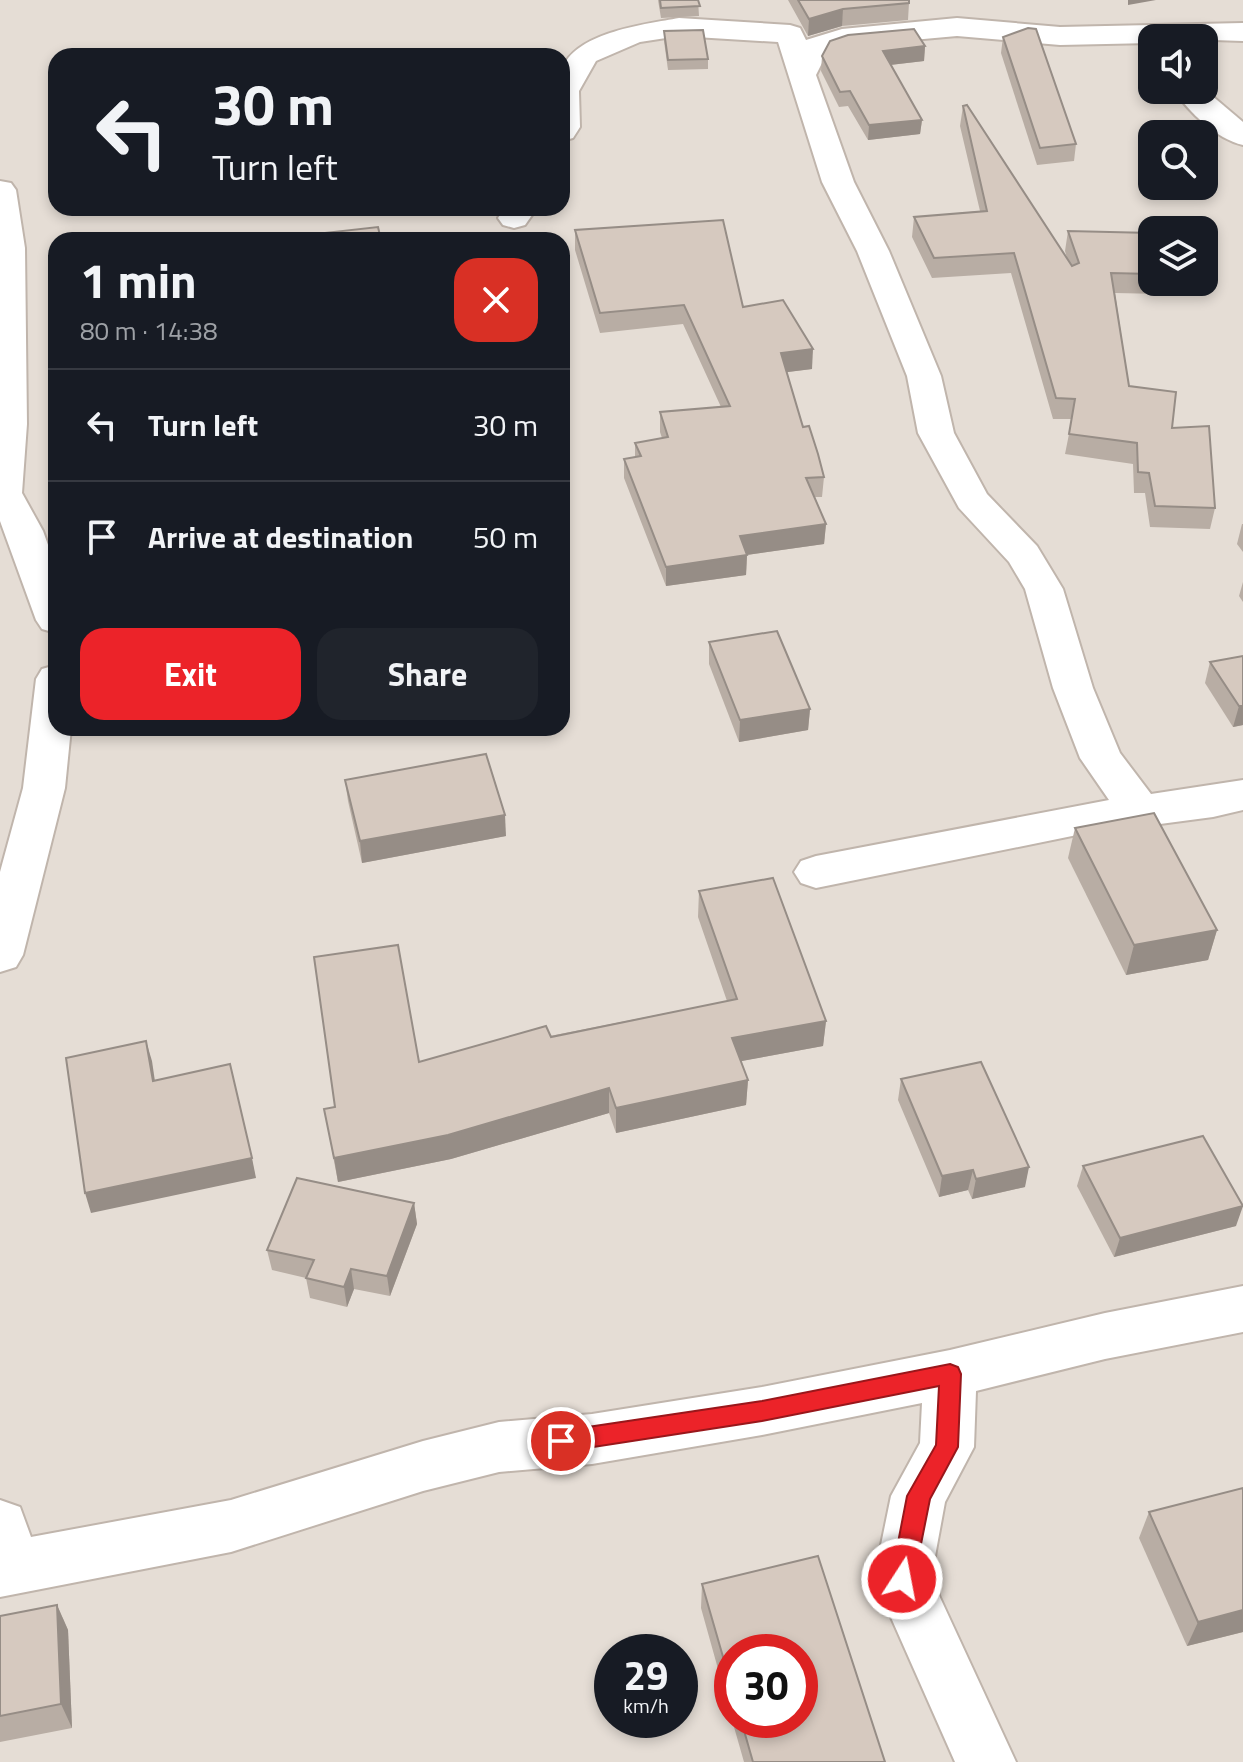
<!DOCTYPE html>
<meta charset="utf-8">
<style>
body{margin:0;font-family:"Titillium Web",sans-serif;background:#20242c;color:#f1f3f6;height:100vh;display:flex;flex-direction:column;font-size:30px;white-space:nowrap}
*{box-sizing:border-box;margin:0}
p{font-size:26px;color:#9ea1a6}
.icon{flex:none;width:44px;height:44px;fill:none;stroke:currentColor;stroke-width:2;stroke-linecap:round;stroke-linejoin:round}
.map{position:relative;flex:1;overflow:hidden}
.side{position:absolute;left:48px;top:232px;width:522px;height:504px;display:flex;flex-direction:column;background:#171b24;border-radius:24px;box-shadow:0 4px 12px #0003}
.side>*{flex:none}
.banner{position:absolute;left:48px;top:48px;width:522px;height:168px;border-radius:24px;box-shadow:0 4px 12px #0003;background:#171b24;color:#f1f3f6;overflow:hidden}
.controls{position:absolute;left:1138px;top:24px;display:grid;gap:16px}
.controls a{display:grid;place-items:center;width:80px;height:80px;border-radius:16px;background:#171b24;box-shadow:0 4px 12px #0003;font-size:40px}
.speed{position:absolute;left:594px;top:1634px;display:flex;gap:16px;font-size:40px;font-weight:700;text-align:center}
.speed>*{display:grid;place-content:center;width:104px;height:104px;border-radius:50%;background:#171b24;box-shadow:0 4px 12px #0003;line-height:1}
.speed small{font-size:20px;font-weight:400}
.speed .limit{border:12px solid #d22;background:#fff;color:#111}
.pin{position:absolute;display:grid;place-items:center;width:68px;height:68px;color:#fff;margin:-34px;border:4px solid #fff;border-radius:50%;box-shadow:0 2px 8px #0007}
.me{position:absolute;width:88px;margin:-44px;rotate:11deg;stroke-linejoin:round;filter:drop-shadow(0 0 6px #0008)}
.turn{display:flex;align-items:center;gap:28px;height:168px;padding:0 32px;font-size:36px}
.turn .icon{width:104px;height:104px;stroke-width:2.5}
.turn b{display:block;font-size:56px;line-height:68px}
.round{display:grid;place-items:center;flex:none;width:84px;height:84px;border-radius:24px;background:#20242c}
.headline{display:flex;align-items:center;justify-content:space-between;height:136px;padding:0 32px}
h1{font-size:48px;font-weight:700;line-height:60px}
.button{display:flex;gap:16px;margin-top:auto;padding:16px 32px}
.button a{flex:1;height:92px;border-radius:24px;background:#ec2329;color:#fff;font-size:32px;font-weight:700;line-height:92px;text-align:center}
.button a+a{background:#20242c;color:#f1f3f6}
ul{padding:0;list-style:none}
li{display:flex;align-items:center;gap:24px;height:112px;padding:0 32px;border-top:2px solid #363941}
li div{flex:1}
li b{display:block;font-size:30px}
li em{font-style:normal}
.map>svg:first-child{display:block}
</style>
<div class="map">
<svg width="1243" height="1762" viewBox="0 0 1243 1762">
<rect width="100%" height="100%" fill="#f2ece6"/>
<path fill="#e5ddd5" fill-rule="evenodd" d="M0 0H1243V1762H0ZM1152 38H1204V90H1152ZM56 56H562V208H56ZM1152 134H1204V186H1152ZM1152 230H1204V282H1152ZM56 240H562V728H56ZM612 1652H680V1720H612ZM732 1652H800V1720H732Z"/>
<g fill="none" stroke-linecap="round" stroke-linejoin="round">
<g stroke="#c0b5ac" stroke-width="4">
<g id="minor">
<path d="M679 18 790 25 800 28 806 40 842 29 957 18 1060 27 1243 23V41L1152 38V43L1060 45 957 36 846 46 827 53 816 75 854 182 889 251 941 376 954 433 987 494 1037 546 1063 589 1093 688 1120 753 1151 794 1243 780V810L1213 817 1077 835 816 888 801 883 794 872 801 861 816 856 1109 800 1080 758 1053 688 1025 589 1009 562 959 508 918 433 907 376 857 251 822 182 778 42 679 36 640 42 596 61 579 91 580 127 573 138 562 141C562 123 557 83 563 67 578 32 646 24 679 18Z"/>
<path d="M1204 89 1243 122V145C1216 139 1189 112 1174 90Z"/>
<polygon points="0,181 11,183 16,190 25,248 27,424 22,493 43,531 56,567 56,633 42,629 36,620 0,521"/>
<polygon points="505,208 537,208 525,225 514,228 503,225 498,218"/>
<polygon points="56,665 56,728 71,728 65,788 23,955 16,967 0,972 0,872 23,788 36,679 42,669"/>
<polygon points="1243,1286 1243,1332 1105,1359 976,1391 974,1447 945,1502 931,1578 1016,1762 955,1762 874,1579 891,1496 920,1443 922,1403 762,1435 592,1464 499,1472 423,1491 231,1552 0,1597 0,1500 20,1507 31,1537 231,1500 423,1441 499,1422 592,1414 762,1387 950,1350 1105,1313"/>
</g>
</g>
<use href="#minor" fill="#fff" fill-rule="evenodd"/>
</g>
<g fill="#b8ada4">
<polygon points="658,0 698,0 699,16 661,18"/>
<polygon points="788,0 909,0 909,3 908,20 842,26 808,36"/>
<polygon points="664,31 708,59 708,69 668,70 664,41"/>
<polygon points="1003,37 1076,144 1074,161 1037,165 1001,53"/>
<polygon points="925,46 924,61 890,65 922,120 920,134 868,140 848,106 839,107 821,71 822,56"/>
<polygon points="963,106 1067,258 1065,251 1068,231 1152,233 1152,282 1165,282 1162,294 1115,293 1129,386 1172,428 1215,508 1210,529 1150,527 1145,493 1134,493 1133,464 1065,454 1072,419 1053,419 1011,273 932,278 912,237 914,217 980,211 960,126"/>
<polygon points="575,230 743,307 812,369 787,372 803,427 824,477 822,497 815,497 826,524 824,544 747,555 746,575 666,586 624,478 624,459 635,457 635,443 662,438 660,432 660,412 721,407 683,324 600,333 575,250"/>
<polygon points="1242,524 1243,524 1243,552 1237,544"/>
<polygon points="1243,582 1243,602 1239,596"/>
<polygon points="709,642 810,709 808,730 739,742 709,664"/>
<polygon points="1243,656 1243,725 1233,727 1205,683 1210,662"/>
<polygon points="345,780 506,836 362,863 348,801"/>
<polygon points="1075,828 1217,930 1208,960 1126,975 1068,858"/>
<polygon points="699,891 826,1021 823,1046 741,1061 748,1080 746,1105 616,1133 609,1113 451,1159 338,1182 324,1109 335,1107 419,1062 727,1001 698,917"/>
<polygon points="901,1079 1025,1187 972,1199 968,1190 939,1197 898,1100"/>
<polygon points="1083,1166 1236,1226 1114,1257 1077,1186"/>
<polygon points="414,1203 417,1224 390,1296 354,1289 347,1307 310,1298 306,1278 272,1270 267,1250"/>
<polygon points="1149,1512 1243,1632 1187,1646 1139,1538"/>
<polygon points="702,1584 885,1762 744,1762 732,1720 800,1720 732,1652 732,1719 701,1608"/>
<polygon points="57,1605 68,1630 72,1728 0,1742 0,1616"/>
</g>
<g fill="#968d86">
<polygon points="1128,0 1156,0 1128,5"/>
<polygon points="843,9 842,26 808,36 809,19"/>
<polygon points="925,46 924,61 881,66 883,51"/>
<polygon points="922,120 920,134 868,140 869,125"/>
<polygon points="813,349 812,369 780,373 781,353"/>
<polygon points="826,524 824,544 739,556 740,536"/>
<polygon points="747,555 746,575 666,586 666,567"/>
<polygon points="1239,706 1243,706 1243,725 1233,727"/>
<polygon points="810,709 808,730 739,742 740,720"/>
<polygon points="505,815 506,836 362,863 360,841"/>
<polygon points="1217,930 1208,960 1126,975 1134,945"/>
<polygon points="826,1021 823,1046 731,1063 732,1038"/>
<polygon points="146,1041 152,1061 158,1102 153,1081"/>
<polygon points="748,1080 746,1105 616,1133 616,1108"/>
<polygon points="609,1088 609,1113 451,1159 338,1182 334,1158"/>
<polygon points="252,1158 256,1178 91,1213 85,1193"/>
<polygon points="1029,1167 1025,1187 972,1199 976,1179"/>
<polygon points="973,1170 968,1190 939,1197 942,1176"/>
<polygon points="414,1203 417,1224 390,1296 387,1276"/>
<polygon points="1243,1206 1236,1226 1114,1257 1120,1238"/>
<polygon points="351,1269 354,1289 347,1307 344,1287"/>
<polygon points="57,1605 68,1630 72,1728 61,1704"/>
<polygon points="1243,1610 1243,1632 1187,1646 1198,1622"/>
</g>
<g fill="#d6c9bf" stroke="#968d86" stroke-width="2">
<polygon points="660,0 698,0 700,6 661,8"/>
<polygon points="798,0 909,0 909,3 843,9 809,19"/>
<polygon points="1028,28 1036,29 1076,144 1040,148 1003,37"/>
<polygon points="914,29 925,46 883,51 922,120 869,125 850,91 840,92 822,56 830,41 848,35"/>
<polygon points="703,30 708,59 668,60 664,31"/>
<polygon points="967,105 1072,266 1079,263 1068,231 1152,233 1152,274 1111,273 1129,386 1176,392 1172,428 1209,426 1215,508 1155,506 1149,473 1138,472 1137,443 1069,434 1075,399 1056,398 1014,253 934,258 914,217 987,211 963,106"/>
<polygon points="723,220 743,307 783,300 813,349 781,353 803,427 809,426 818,454 824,477 806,478 826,524 740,536 747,555 666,567 624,459 641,456 635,443 668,437 660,412 730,406 684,305 600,313 575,230"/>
<polygon points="378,227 381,240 317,240 315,234"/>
<polygon points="777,631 810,709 740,720 709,642"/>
<polygon points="1243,656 1243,706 1239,706 1210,662"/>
<polygon points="486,754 505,815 360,841 345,780"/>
<polygon points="1154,813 1217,930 1134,945 1075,828"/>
<polygon points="773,878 826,1021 732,1038 748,1080 616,1108 609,1088 448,1135 334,1158 324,1109 335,1107 314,957 398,945 419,1062 546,1026 551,1037 737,999 699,891"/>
<polygon points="146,1041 153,1081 230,1064 252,1158 85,1193 66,1058"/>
<polygon points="981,1062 1029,1167 976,1179 973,1170 942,1176 901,1079"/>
<polygon points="1203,1136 1243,1206 1120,1238 1083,1166"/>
<polygon points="297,1178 414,1203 387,1276 351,1269 344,1287 306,1278 314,1260 267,1250"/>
<polygon points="1243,1488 1243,1610 1198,1622 1149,1512"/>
<polygon points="818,1556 885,1762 753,1762 741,1720 800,1720 800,1652 732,1652 732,1688 702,1584"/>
<polygon points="57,1605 61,1704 0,1716 0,1616"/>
</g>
<polygon fill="#ec2329" stroke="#99171b" stroke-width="2" points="950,1364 958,1367 961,1374 958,1447 930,1499 914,1579 911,1587 902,1590 894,1587 891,1579 907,1496 936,1445 939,1386 762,1421 561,1452 553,1449 550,1441 553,1434 561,1431 762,1401"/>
</svg>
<div class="controls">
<a><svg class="icon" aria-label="sound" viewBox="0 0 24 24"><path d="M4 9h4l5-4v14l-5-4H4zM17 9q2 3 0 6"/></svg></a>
<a><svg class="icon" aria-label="search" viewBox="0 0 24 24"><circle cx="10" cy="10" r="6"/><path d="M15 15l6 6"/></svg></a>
<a><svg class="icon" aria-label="layers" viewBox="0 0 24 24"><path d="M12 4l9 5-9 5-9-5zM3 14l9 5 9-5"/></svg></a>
</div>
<div class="speed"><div>29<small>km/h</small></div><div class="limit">30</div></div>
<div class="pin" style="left:561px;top:1441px;background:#d93025"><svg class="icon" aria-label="arrive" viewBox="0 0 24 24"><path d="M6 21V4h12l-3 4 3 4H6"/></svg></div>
<svg class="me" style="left:902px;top:1579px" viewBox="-20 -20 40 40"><circle r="17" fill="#ec2329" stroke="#fff" stroke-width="3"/><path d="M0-11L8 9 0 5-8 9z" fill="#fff"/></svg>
<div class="banner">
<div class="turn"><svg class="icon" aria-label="left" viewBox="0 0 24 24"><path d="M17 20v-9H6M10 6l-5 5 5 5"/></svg><div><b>30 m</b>Turn left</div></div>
</div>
<section class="side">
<div class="headline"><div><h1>1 min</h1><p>80 m · 14:38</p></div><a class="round" style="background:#d93025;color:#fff"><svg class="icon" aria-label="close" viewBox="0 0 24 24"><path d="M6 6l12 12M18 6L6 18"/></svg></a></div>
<ul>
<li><svg class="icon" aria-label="left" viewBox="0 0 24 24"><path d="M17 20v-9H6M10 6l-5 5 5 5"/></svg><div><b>Turn left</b></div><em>30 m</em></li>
<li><svg class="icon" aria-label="arrive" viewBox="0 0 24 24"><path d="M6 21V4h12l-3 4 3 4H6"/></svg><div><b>Arrive at destination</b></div><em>50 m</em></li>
</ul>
<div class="button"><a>Exit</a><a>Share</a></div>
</section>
</div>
